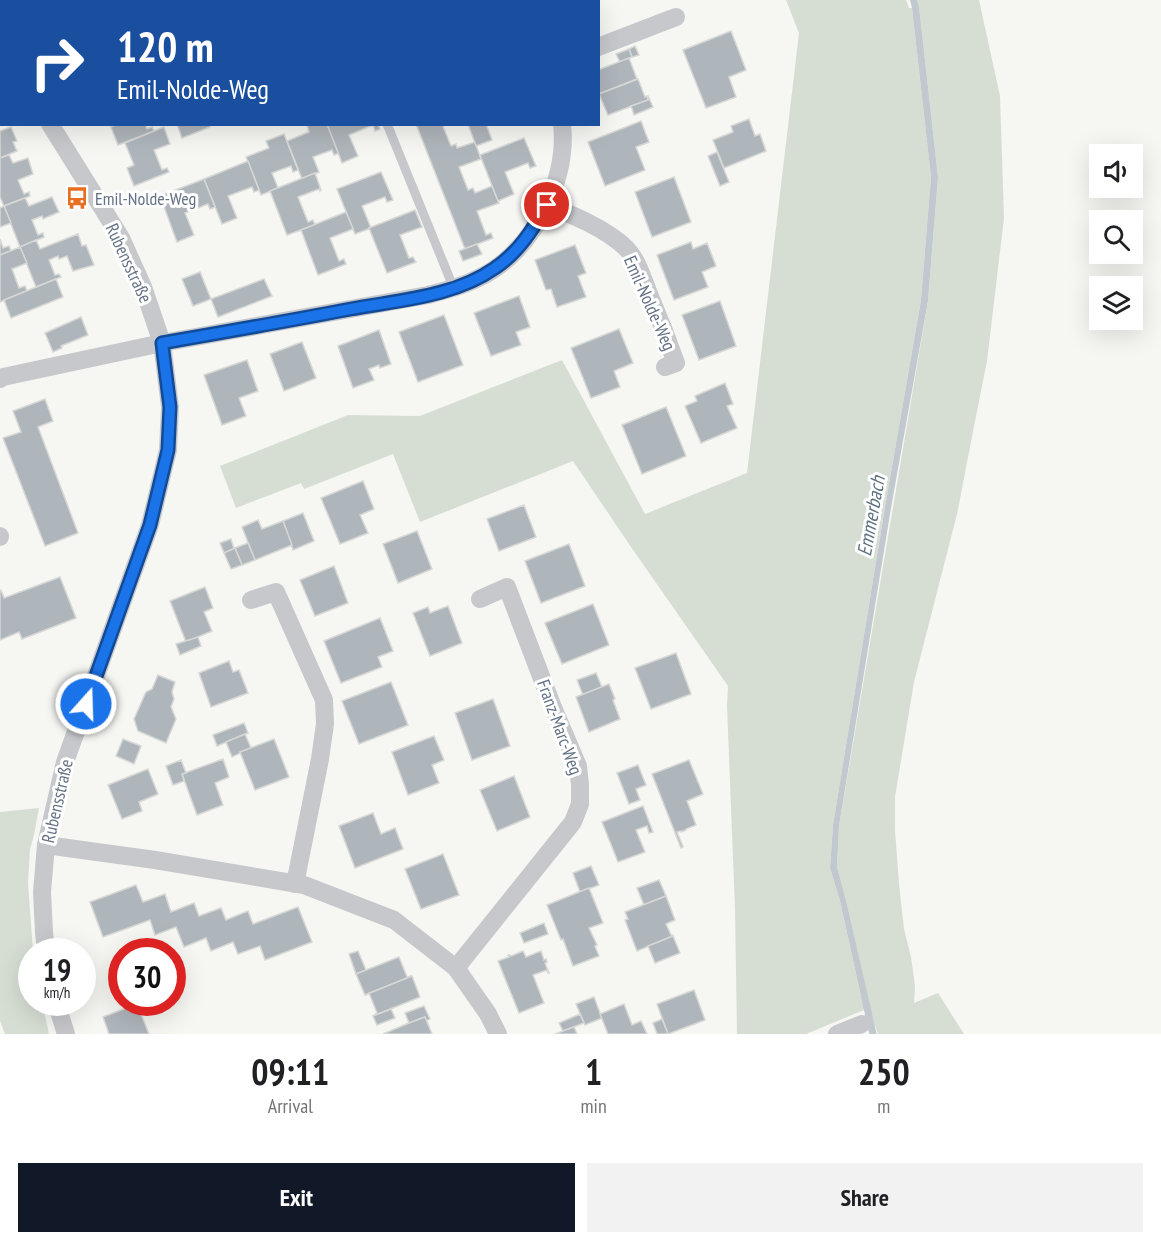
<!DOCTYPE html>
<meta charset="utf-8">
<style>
body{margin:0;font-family:"PT Sans Narrow",sans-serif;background:#f2f2f2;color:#202124;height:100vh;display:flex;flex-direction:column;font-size:22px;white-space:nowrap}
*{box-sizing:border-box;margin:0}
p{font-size:20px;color:#757577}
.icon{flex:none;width:33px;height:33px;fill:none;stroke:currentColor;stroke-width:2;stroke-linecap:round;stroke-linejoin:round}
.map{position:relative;height:1034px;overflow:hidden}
.details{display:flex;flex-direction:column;background:#fff;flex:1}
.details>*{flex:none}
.top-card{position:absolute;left:0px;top:0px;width:600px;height:126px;box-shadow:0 6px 24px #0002;background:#1a4fa0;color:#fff;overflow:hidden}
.controls{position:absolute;left:1089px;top:144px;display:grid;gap:12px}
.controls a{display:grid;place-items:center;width:54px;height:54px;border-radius:0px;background:#fff;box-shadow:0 6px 24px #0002;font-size:30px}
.speed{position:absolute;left:18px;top:938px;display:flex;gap:12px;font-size:30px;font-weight:700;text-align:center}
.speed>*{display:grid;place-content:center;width:78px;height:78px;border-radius:50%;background:#fff;box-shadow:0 6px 24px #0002;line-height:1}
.speed small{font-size:15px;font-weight:400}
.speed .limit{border:9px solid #d22;background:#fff;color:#111}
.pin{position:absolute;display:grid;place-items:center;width:51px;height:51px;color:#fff;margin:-26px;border:3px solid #fff;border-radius:50%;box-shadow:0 2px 6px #0007}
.me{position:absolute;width:66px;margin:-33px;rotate:20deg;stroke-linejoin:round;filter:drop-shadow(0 0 4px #0008)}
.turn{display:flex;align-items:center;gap:21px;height:126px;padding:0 18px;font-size:27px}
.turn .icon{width:78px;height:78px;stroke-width:2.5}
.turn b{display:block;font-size:42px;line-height:51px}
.eta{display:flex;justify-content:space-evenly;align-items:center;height:102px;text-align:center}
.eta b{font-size:36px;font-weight:700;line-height:42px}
.button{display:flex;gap:12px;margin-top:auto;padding:12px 18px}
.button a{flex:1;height:69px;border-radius:0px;background:#111827;color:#fff;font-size:24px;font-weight:700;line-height:69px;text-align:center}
.button a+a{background:#f2f2f2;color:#202124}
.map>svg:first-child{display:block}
</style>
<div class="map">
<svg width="1161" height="1034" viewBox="0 0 1161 1034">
<rect width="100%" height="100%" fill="#f6f6f3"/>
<g fill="#d6ded4">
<polygon points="786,0 906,0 909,8 912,8 931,177 921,300 885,507 833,825 830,868 840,901 864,1010 806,1034 737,1034 735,909 727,706 728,686 631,547 573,461 420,522 393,454 304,489 301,483 236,508 220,466 348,415 420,416 562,360 645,514 747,473 799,33"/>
<polygon points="917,0 979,0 1000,96 1004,218 987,361 978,406 957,514 914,682 895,797 895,830 899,884 904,929 911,957 915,986 914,1003 938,993 964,1034 878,1034 873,1020 846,900 837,867 839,826 928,301 938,177 919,6"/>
<polygon points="39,808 34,835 30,849 28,883 33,951 32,951 32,1002 42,1002 49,1034 5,1034 0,1021 0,812"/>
</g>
<polygon fill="#c1c9cf" points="910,0 917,0 919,6 938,177 928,301 891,508 839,826 837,867 846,900 871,1009 864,1010 840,901 830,868 833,825 885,507 921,300 931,177 912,8"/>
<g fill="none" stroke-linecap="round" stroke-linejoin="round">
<polyline stroke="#c1c9cf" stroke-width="7" points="866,1003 873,1034"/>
</g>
<g fill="#aeb5bb" stroke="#d7d8d5" stroke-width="1.5">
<polygon points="731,31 746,70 729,77 736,97 706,108 683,50"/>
<polygon points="635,46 639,55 632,57 629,49"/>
<polygon points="629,49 632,57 620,62 616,54"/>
<polygon points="629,58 637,79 599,94 598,70"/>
<polygon points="638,79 645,97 647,96 648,100 608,115 599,94"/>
<polygon points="647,96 648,96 653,107 634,115 631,106 648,100"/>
<polygon points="749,119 755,136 760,134 766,151 724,168 713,140 733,132 731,126"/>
<polygon points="641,121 649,142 636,147 645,170 605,186 588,142"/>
<polygon points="118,124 145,124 147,129 152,127 154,131 118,145 111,127"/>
<polygon points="177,124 209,124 210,127 182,138"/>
<polygon points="327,124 339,153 334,155 332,150 313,157 319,172 302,179 287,141 309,132 307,125"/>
<polygon points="327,124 378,124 380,129 375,131 373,125 349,135 358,156 342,163"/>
<polygon points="416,124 442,124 451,146 456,144 457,148 475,142 481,159 459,167 468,190 473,188 475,193 492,186 499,203 477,211 486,235 491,233 493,238 465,249"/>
<polygon points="468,124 486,124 492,140 476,146"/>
<polygon points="11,127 17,141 13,142 17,151 0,158 0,131"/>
<polygon points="164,127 170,144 154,150 162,170 167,168 169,172 134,186 127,168 134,165 125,143"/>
<polygon points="284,134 298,170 293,172 291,166 272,173 278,188 261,195 246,157 269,148 266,141"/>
<polygon points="524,138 536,166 530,168 528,163 505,172 514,194 498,201 480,155"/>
<polygon points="717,152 729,182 720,186 708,156"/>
<polygon points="9,155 13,163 28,158 33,174 18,180 24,194 29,192 30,196 4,206 0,197 0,158"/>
<polygon points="248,161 259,190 254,192 252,187 228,196 237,218 222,224 204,179"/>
<polygon points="381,172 393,200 387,202 385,197 362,206 371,228 355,234 337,189"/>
<polygon points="315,173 321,190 320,191 319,189 298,197 308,222 313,220 315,225 287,235 270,191"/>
<polygon points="674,177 691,222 652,237 635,192"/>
<polygon points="204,179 215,207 210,209 208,204 185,213 194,235 177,242 160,196"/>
<polygon points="52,197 59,212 43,219 42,216 32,220 38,235 43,233 44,237 20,247 4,206 25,198 29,206"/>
<polygon points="4,206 11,223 0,227 0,208"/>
<polygon points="415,210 422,227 400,235 409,258 413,257 416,262 387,273 369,228"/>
<polygon points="346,212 353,229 330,238 339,261 344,259 346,264 318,275 301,230"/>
<polygon points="78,234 82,246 86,245 94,265 73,271 67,256 59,259 58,256 49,260 55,275 59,274 61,277 36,287 20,247 36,240 40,249"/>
<polygon points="0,239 3,248 9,246 11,251 0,255"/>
<polygon points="691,242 693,249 707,243 716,266 702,272 708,287 674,300 657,255"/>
<polygon points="477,244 482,254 463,261 459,251"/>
<polygon points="575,245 586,273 578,276 586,297 557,307 551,289 546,290 535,260"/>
<polygon points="20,247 27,263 12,269 19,288 25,286 27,291 0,302 0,255"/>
<polygon points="200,272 211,299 193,306 182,279"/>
<polygon points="56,279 63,297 11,318 4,300"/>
<polygon points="264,279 272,296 218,317 211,299"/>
<polygon points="519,296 530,327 516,332 521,345 491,356 474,313"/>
<polygon points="720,301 736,346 699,360 682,315"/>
<polygon points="444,315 463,365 418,382 399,332"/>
<polygon points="81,317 88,335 61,346 62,348 53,352 45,333"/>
<polygon points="619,329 633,363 614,371 620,387 591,398 571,348"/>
<polygon points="379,330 391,364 380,368 379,365 369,369 374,380 353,388 338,346"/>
<polygon points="302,342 316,378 284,391 270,354"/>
<polygon points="247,360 258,391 239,398 246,416 222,425 204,375"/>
<polygon points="725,383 733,404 727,406 737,428 701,443 685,406 697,401 695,396"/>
<polygon points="45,399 53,421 38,427 78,533 45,546 3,438 21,432 13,411"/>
<polygon points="666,407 686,456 642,474 622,425"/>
<polygon points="363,481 374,509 360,515 368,533 340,544 321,498"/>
<polygon points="524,505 536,537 499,551 487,519"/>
<polygon points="303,513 314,541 293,550 283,521"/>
<polygon points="258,520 262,529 283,521 292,545 255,560 242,527"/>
<polygon points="417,531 432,569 398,583 383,544"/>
<polygon points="231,539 234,549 224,553 220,543"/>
<polygon points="248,543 255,560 242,565 235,548"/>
<polygon points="569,544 585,586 541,603 525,561"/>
<polygon points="235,548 242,565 231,569 224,553"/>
<polygon points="334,566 348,603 315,616 300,580"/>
<polygon points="60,577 76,618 22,639 19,632 0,640 0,591 1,590 4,598"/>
<polygon points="205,587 213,608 204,612 212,631 186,642 170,601"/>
<polygon points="593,604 609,645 562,664 545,623"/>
<polygon points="448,606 462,643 430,656 413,613 428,607 430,613"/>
<polygon points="380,618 393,651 378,657 382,667 341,683 324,641"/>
<polygon points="198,637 201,646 180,655 176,644"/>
<polygon points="676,653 691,694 651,709 635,668"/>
<polygon points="229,661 233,672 239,670 248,693 211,707 199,673"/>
<polygon points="596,673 602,687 583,695 577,680"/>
<polygon points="158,675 175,682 172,692 174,699 171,707 176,719 166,743 138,731 134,719 146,692 152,689"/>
<polygon points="391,682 408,725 359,744 342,701"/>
<polygon points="609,684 615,699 613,700 620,719 589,732 576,697"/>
<polygon points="493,699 510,746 472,760 455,713"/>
<polygon points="244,723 248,733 217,746 213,735"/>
<polygon points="245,734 251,748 232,757 226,742"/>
<polygon points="434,736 444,760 432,765 439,783 408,795 392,752"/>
<polygon points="123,739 141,746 134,764 116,756"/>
<polygon points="274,739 289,777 255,790 240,752"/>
<polygon points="223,759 229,777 215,783 223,805 197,815 182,774"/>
<polygon points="181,760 186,773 182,774 184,781 173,785 166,766"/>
<polygon points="689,760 703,794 687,801 696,825 686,829 686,830 681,832 681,831 677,832 683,847 681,848 652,774"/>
<polygon points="638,765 646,785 636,789 640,800 629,804 617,773"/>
<polygon points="148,769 158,794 139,802 142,811 122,819 108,785"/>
<polygon points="514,776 530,817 497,831 480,790"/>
<polygon points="643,806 653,832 649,833 647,826 636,830 645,852 618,862 602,822"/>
<polygon points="373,813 381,834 395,828 403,849 355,868 339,826"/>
<polygon points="443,854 459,895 421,909 405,869"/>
<polygon points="591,866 599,885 580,892 573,873"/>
<polygon points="659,880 666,896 644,905 637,888"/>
<polygon points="136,885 143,902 165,894 171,912 194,903 199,916 221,908 226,920 248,911 253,924 298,907 312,942 265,960 260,946 238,954 233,942 211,951 206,938 184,947 176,927 155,935 150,920 103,937 90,902"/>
<polygon points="589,888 603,923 589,928 597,945 595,946 599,956 573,966 563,939 561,940 547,905"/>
<polygon points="666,896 675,920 666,924 671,935 672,935 673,936 637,951 625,920 628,919 625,912"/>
<polygon points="544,923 548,934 524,943 520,933"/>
<polygon points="673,936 680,953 655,963 648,946"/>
<polygon points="358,951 366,970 356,974 349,954"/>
<polygon points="523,951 526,957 541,951 544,960 546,959 547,962 545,963 549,973 548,973 547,970 533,975 544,1003 519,1013 498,961 509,957 508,955 510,955 511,956"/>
<polygon points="399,957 407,977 412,976 365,995 356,974"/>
<polygon points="412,976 420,997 373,1016 377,1013 369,993 365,995"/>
<polygon points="694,990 705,1020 668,1034 657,1004"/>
<polygon points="594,997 602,1018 585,1025 576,1004"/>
<polygon points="137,1004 149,1034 109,1034 103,1017"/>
<polygon points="624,1004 632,1025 641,1021 647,1034 608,1034 600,1014"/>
<polygon points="424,1006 430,1019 426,1021 425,1017 409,1023 405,1013"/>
<polygon points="391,1009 395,1018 377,1025 373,1016"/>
<polygon points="580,1014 584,1023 563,1031 559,1023"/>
<polygon points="425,1017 432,1034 383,1034 409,1023"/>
<polygon points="662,1019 668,1034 657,1034 653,1023"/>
<polygon points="574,1027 577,1034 555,1034"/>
</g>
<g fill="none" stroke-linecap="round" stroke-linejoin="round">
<g stroke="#c6c8cc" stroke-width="9">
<polyline points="259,0 260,2"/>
<polyline points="387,124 454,289"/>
</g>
<g stroke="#c6c8cc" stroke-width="18">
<polyline points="522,0 523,2"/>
<polyline points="0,46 2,49"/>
<polyline points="598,47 676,17"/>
<path d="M547 205C573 215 607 229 627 249 638 261 643 279 649 294 659 317 668 340 676 363L665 367"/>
<path d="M0 379 3 377 162 343 428 295C451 289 473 283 493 270 537 241 568 177 562 124"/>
<polyline points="0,536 0,537"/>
<polyline points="251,600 276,592 324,700 325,724 320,759 295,884"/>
<polyline points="46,845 155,860 304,885 394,920 456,968 488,1014 498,1034"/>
<polyline points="46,951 44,932 42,892 46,845 65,762 150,525 168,450 170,407 162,343 143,287 121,238 50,124"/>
<polyline points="456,968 569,827 573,822 580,804 580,785 578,766 552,705 507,587 480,599"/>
<polyline points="56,1002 66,1034"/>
<polyline points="837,1034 862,1024"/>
</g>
</g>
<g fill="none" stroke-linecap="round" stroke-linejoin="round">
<g stroke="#114b97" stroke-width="15">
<path id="route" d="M86 704 150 525 168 450 170 407 162 343C225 332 288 321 351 309 399 300 454 297 495 268 519 252 533 229 547 205"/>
</g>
<use href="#route" stroke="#1a73e8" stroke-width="10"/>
</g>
<defs>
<g id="bus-bare" transform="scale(1.8)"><path d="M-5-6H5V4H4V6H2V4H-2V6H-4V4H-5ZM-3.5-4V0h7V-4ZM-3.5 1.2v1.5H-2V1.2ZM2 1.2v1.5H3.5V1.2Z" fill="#e86e21" stroke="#fff" stroke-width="2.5" paint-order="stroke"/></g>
</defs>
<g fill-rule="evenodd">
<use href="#bus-bare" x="77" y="198"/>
</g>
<g text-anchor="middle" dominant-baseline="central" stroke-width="6" stroke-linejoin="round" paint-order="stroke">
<g font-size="18" fill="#647185" stroke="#fff" text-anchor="start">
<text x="95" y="198">Emil-Nolde-Weg</text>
</g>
<g font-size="18" fill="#647185" stroke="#fff">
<text transform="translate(129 263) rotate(65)">Rubensstraße</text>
<text transform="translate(650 303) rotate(66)">Emil-Nolde-Weg</text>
<text transform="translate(560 727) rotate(70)">Franz-Marc-Weg</text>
<text transform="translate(57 801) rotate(-77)">Rubensstraße</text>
</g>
<g font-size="20" font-style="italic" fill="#607381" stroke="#fff">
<text transform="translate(871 516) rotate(-80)">Emmerbach</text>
</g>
</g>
</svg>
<div class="controls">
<a><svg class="icon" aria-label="sound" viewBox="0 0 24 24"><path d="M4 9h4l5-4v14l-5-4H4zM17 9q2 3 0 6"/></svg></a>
<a><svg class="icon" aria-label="search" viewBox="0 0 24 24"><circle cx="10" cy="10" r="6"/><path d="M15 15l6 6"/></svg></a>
<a><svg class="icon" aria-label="layers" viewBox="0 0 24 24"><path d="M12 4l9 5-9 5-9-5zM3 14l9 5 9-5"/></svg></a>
</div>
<div class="speed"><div>19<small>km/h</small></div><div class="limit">30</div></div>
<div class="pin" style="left:547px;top:205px;background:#d93025"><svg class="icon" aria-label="arrive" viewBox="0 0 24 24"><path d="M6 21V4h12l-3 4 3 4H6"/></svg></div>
<svg class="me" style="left:86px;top:704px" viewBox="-20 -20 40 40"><circle r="17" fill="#1a73e8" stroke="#fff" stroke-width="3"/><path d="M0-11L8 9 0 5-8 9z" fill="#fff"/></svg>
<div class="top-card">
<div class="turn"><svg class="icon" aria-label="right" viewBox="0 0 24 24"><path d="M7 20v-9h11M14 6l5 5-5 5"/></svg><div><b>120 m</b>Emil-Nolde-Weg</div></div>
</div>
</div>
<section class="details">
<div class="eta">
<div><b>09:11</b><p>Arrival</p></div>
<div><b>1</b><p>min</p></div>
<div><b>250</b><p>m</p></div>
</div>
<div class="button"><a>Exit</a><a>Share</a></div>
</section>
